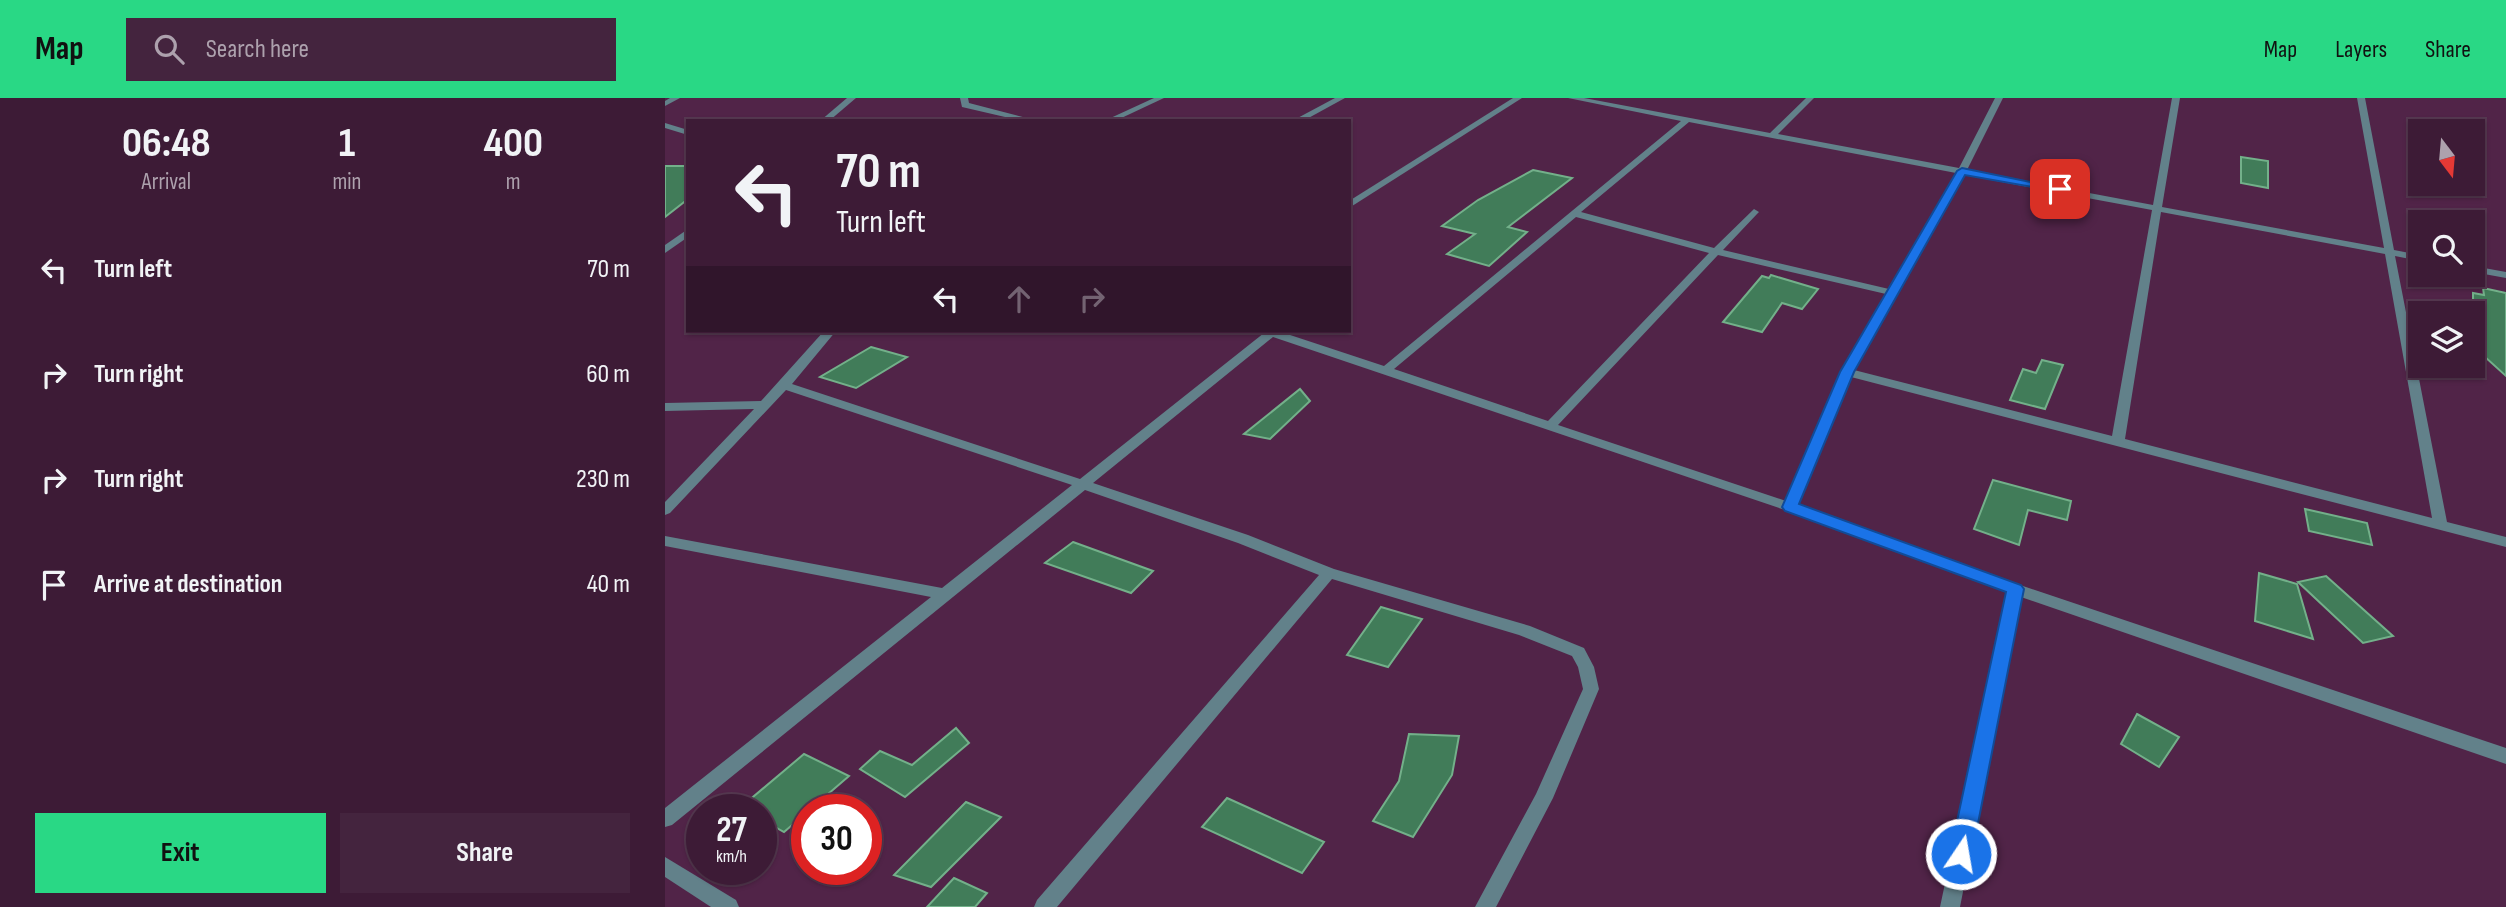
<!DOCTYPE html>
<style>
body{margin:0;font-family:"Sofia Sans Condensed",sans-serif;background:#44243e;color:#f1f3f6;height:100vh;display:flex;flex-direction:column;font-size:26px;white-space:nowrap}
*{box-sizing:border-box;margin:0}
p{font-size:23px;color:#ada1ad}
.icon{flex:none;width:38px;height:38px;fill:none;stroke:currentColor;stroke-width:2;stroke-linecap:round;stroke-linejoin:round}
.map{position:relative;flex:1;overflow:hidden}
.details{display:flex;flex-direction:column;background:#3d1b36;width:665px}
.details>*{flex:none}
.hud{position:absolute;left:21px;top:21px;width:665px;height:214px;border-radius:0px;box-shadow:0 2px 5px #0004,0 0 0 2px #563951;background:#3d1b36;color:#f1f3f6;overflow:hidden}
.needle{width:46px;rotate:164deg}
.fabs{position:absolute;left:1743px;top:21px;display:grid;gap:14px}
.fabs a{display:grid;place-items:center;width:77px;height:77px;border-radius:0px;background:#3d1b36;box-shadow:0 2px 5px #0004,0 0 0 2px #563951;font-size:35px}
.speed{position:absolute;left:21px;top:696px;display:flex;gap:14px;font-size:35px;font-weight:700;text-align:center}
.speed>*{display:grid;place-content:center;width:91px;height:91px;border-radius:50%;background:#3d1b36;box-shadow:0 2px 5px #0004,0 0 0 2px #563951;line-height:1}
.speed small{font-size:18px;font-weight:400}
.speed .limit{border:10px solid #d22;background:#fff;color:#111}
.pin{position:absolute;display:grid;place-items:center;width:60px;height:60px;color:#fff;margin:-30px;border-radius:14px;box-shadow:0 4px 10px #0006}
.me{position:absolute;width:77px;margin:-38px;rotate:12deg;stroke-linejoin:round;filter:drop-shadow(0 0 5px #0008)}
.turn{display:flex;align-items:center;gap:24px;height:147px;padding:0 35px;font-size:32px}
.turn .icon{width:91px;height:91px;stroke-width:2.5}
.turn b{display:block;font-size:49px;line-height:60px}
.lanes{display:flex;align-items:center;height:66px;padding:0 35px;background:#0003;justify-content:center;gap:35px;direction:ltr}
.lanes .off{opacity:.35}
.eta{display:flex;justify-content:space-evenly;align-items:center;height:119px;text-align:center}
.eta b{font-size:42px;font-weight:700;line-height:49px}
.action{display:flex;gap:14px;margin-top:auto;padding:14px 35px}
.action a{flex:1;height:80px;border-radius:0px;background:#29d885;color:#111;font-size:28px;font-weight:700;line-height:80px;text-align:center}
.action a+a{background:#44243e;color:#f1f3f6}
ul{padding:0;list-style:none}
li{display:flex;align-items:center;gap:21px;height:105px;padding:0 35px}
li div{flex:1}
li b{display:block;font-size:26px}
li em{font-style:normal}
header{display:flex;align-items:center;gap:42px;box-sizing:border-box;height:98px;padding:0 35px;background:#29d885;color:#111}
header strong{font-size:33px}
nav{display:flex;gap:38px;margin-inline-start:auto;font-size:24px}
.search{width:490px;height:63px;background:#44243e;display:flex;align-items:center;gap:18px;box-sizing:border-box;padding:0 24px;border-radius:0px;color:#ada1ad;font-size:26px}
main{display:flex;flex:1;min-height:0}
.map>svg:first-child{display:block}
</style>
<header>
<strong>Map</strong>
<div class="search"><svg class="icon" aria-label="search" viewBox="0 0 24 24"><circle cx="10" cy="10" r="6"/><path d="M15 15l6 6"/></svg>Search here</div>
<nav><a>Map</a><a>Layers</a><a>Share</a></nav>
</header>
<main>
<section class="details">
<div class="eta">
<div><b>06:48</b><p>Arrival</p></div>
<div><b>1</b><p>min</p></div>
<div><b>400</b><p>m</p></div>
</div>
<ul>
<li><svg class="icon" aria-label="left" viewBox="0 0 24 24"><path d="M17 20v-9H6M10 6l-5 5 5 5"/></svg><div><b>Turn left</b></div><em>70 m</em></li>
<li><svg class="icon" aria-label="right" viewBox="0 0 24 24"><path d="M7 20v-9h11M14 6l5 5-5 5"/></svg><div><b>Turn right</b></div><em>60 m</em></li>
<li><svg class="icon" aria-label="right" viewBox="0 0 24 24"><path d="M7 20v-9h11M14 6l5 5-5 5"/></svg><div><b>Turn right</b></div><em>230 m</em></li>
<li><svg class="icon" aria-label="arrive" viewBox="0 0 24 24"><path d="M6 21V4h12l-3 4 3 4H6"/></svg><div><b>Arrive at destination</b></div><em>40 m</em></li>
</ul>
<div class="action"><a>Exit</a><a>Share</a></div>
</section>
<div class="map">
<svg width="1841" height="809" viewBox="0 0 1841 809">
<rect width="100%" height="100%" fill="#512448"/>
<g fill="#417c59" stroke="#73b08a" stroke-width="2">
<polygon points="1576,59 1603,63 1603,90 1576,85"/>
<polygon points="0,68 23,68 23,101 0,119"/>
<polygon points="868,72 907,80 843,129 862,134 824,168 782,156 810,136 777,128 813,102"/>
<polygon points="1106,177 1153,191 1137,211 1117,205 1097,234 1058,224 1097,178 1104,180"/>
<polygon points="1818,190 1841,195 1841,278 1808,248 1808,195 1819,197"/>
<polygon points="206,249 242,259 191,290 155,279"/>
<polygon points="1377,262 1398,267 1380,311 1345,302 1358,271 1371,275"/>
<polygon points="635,291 645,303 605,341 579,336"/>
<polygon points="1328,382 1406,403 1402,422 1363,412 1354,447 1309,431"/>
<polygon points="1640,411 1702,425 1707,447 1644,433"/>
<polygon points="408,444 488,473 466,495 380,465"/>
<polygon points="1594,475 1632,486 1648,541 1590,523"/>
<polygon points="1661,478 1728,538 1698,545 1633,484"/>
<polygon points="716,509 757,521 723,569 682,557"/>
<polygon points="1472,616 1514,639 1494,669 1456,646"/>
<polygon points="291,630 304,645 240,699 195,671 215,653 247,667"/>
<polygon points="744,636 794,638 787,677 748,739 708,723 734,683"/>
<polygon points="139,656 184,678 119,734 96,721 96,712 82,712 76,709"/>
<polygon points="562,700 659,744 637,775 537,729"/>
<polygon points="301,704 336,719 266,789 229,777"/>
<polygon points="289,780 322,795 310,809 262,809"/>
</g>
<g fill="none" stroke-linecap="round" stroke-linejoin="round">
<g fill="#62818a" fill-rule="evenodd">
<polygon points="5,0 15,0 0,8 0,3"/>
<polygon points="182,0 191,0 164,23 155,23"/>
<polygon points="295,0 303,0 304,5 373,23 357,23 297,9"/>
<polygon points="489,0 499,0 450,23 439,23"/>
<polygon points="670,0 680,0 638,23 627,23"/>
<polygon points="848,0 857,0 684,110 684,103"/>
<path d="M903 0H919L1105 35 1141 0H1149L1113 36 1294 70 1330 0H1338L1302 72 1488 107 1507 0H1515L1497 109 1719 150 1692 0H1700L1729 152 1755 157V163L1730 158 1782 424 1841 439V449L1186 279 1133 407 1355 487 1841 650V666L1356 499 1295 809H1275L1342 494 1120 412 608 239 428 385 583 437 669 471 865 528 919 550 929 569 934 591 888 700 831 809H810L871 696 918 591 913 569 907 558 854 537 667 481 392 809H369L372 802 654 477 573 445 420 392 7 727 0 729V710L266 499 0 448V438L277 490 407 387 121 292 5 415 0 417V404L89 311 0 313V305L96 303 159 233H171L127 286 415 381 599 235 597 233H613L719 268 1016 23ZM1024 24 1291 75 1224 191 1058 152 1092 116 1094 114 1089 111 1049 150 916 114ZM1299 77 1487 112 1447 338 1189 272ZM1496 114 1720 156 1767 420 1460 341ZM911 119 1044 155 883 323 729 271ZM1053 157 1221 196 1176 274 1121 403 893 327Z"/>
<polygon points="0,25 23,32 23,37 0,30"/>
<polygon points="23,131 23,139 0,155 0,147"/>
<polygon points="1808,168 1841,174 1841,180 1808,174"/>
<polygon points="0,759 71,802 74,809 46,809 0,779"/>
</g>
</g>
<polygon fill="#1a73e8" stroke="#114b97" stroke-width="2" points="1297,70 1400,91 1395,94 1300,77 1189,274 1134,406 1356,487 1359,491 1307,756 1304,763 1296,766 1288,763 1285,756 1341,494 1120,413 1117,409 1175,274 1292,73"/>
</svg>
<div class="fabs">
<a><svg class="needle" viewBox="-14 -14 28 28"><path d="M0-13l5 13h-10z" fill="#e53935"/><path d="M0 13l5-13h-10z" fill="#ada1ad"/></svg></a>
<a><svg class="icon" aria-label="search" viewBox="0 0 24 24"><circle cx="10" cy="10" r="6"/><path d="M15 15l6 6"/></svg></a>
<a><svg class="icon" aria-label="layers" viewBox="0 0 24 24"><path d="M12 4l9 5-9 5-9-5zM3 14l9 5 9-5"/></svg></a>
</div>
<div class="speed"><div>27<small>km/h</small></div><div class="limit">30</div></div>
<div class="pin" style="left:1395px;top:91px;background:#d93025"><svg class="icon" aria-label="arrive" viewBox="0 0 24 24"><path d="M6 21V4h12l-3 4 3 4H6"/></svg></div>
<svg class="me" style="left:1296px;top:756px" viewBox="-20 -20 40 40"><circle r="17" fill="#1a73e8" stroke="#fff" stroke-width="3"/><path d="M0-11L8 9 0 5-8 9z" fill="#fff"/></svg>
<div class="hud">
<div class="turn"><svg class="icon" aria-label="left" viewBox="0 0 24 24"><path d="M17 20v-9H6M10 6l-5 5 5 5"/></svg><div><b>70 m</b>Turn left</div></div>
<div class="lanes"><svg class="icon" aria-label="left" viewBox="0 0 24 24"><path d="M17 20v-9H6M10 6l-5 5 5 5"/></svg><svg class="icon off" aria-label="ahead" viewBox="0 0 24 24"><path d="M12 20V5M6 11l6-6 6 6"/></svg><svg class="icon off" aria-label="right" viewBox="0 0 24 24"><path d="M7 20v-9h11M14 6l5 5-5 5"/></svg></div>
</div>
</div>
</main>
